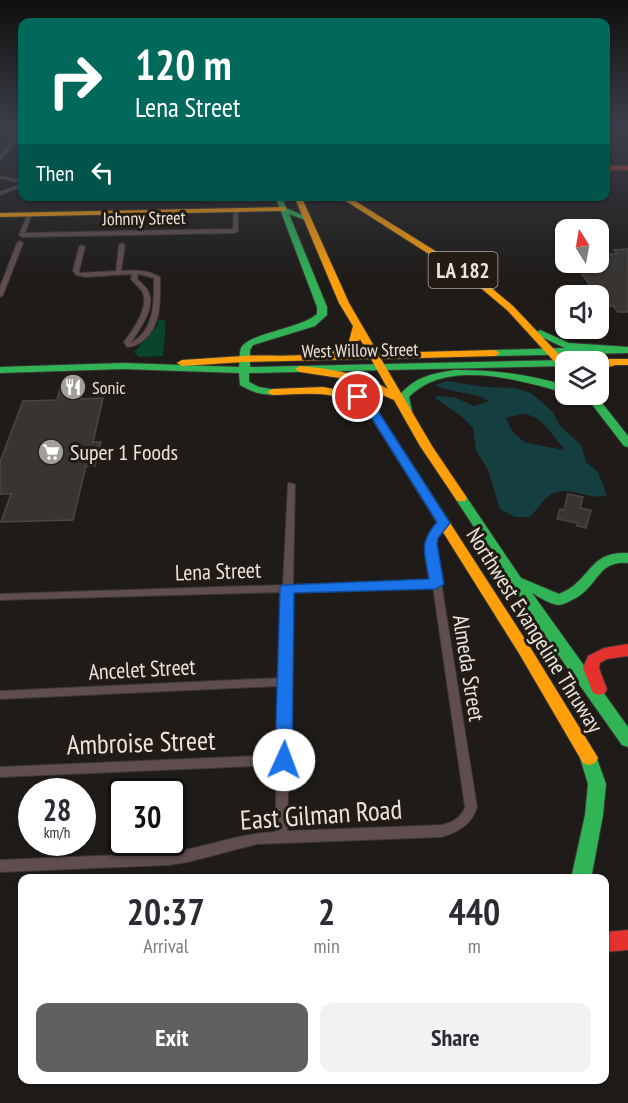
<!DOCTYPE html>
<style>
body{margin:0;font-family:"PT Sans Narrow",sans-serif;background:#f2f2f3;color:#2b2b33;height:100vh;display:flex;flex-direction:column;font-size:22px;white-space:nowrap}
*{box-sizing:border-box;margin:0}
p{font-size:20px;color:#7c7c81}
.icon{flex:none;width:33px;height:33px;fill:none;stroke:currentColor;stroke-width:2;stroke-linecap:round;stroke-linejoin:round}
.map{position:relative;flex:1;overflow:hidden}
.sheet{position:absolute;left:18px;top:874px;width:591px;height:210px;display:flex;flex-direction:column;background:#fff;border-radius:12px;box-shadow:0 2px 4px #0004}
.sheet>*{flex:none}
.hud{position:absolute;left:18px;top:18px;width:592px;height:183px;border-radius:12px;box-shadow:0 2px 4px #0004;background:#00695c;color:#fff;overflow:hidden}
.needle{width:39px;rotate:349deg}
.controls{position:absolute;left:555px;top:219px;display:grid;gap:12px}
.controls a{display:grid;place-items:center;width:54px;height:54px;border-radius:12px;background:#fff;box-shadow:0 2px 4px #0004;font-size:30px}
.speed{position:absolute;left:18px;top:778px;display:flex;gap:12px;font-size:30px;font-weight:700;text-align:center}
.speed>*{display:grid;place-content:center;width:78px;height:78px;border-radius:50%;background:#fff;box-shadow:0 2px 4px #0004;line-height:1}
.speed small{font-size:15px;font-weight:400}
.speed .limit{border:3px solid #111;border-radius:9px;background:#fff;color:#111}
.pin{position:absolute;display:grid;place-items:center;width:51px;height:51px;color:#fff;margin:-26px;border:3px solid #fff;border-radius:50%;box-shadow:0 2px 6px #0007}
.me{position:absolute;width:66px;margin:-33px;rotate:2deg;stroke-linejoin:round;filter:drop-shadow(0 0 4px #0008)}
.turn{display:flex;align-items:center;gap:21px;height:126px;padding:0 18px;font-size:27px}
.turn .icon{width:78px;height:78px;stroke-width:2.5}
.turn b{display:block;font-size:42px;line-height:51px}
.then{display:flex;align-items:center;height:57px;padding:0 18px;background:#0003;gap:12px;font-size:22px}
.eta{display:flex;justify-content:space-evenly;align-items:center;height:102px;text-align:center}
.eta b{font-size:36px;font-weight:800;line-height:42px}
.button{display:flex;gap:12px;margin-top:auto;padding:12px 18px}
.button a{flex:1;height:69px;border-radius:12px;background:#615f61;color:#fff;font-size:24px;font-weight:800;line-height:69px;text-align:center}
.button a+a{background:#f2f2f3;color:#2b2b33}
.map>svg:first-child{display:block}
</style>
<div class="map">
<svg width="628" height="1103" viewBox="0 0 628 1103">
<rect width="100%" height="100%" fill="#1e1b18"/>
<polygon fill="#08452c" points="159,319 166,321 163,356 139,357 134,352 157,326"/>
<path fill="#143e40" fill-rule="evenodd" d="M446 381 486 387 516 388 531 393 553 412 559 425 581 445 586 462 598 472 607 495C591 502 570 484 552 494 542 499 538 510 529 517H515L500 509 488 470 476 450 473 428 461 416 435 398 436 396 454 397 474 406 489 401C476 392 450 393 435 385ZM521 414C542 414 550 434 563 447V450L524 442 512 431 506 418Z"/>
<g fill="#373431" stroke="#494643" stroke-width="1.5">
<polygon points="628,249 628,312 618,312 613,306 604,306 574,262 598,262 598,254 617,254 614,250"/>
<polygon points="85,384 81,399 103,398 93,442 101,442 95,466 86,466 73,520 1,522 11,494 0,494 0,462 23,401 57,400 61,385"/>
<polygon points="568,494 583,497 580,508 591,510 586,528 577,526 577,523 557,519 560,509 564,510"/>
</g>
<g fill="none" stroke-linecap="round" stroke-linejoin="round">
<g stroke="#3a3735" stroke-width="2">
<g id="street">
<polygon points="21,130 22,130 22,133 0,160 0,156"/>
<polygon points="0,176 22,181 22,183 0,178"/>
<polygon points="22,184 22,186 0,195 0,192"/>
<polygon points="236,209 238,210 238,231 235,233 22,237 19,235 28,214 30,213 32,214 25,233 233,229 234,210"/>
<polygon points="20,241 23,243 3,295 0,297 0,287 17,243"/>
<path d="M122 243 125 245 121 271C135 270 148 270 160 277 160 299 162 325 144 340 139 344 133 347 127 347L124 342C133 330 152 304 141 290 138 286 134 283 131 279L132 274 85 277 76 275 73 271 79 247 82 245 85 247 79 271 80 273 116 271 119 245ZM138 274 154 278C154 302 155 330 131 343 139 329 158 307 147 289 145 286 140 282 137 279Z"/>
<path d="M288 483H291L295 485 293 585 432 581 427 544 428 537 441 521 444 520 448 523 436 538 435 544 477 807C471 825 460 831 442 837L257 844 188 862 168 865 0 872V860L168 853C204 848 239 833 275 832L277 765 0 777V767L278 755 280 686 0 699V691L280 678 283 592 0 600V594L283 585ZM433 587 465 807C461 818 453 822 442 825L287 831 293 592Z"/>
</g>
</g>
<g stroke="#3a3735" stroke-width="2">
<g id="fast">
<path d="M275 196H282L286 208 312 219 308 221 289 214 327 307V315L315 326 253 345 250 350V367L566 360 570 362H566V366L249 373V382L259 387 276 390V394C262 396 252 392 240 385L239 373 123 369 0 373V367L123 363 239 367C240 361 239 353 241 348 249 333 300 329 317 314V307Z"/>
<polygon points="540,330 569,343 628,347 628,353 495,356 490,353 495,350 565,348 537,335 535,333"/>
<path d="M455 370C493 370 530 374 566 386V393C520 380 446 358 409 397L412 411 411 413H403L398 397C414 377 430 374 455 370Z"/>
<polygon points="584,394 595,394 628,436 628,447 624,446"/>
<path d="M461 494 465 495 521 578 559 594C592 581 587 551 628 553V563C596 560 599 588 572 600 568 602 563 605 558 605 550 604 539 597 532 593L628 727V747L622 745 552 646 455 498Z"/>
<polygon points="589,751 595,753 606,784 603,815 591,879 571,879 585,815 588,784 580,758 583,753"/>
</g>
</g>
<g stroke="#3a3735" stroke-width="2">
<g id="slow">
<path d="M294 196H301L349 303 378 353 495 350 500 353 495 356 381 359 432 446 467 498 465 501H457L420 446 394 400 346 379 300 372 295 369 300 366C331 369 361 373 388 389L371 359 244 362 182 366 177 363 182 360C202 359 223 357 243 356 278 354 320 361 349 341L353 326 339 303ZM360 339 368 353 337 354C346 351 357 348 360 339Z"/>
<polygon points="338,196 347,196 482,280 513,306 566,362 566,371 562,370 507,310 476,284"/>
<polygon points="286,207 286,211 283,211 0,217 0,213"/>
<polygon points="628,359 628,365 616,365 598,370 598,362 593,362 598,359"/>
<path d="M323 387 350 392 374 405 530 647 595 753 598 758 595 763 589 765 583 763 520 655 366 409C334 389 308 394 272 395L267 392 272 389Z"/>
</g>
</g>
<g stroke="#3a3735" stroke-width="2">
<g id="jam">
<rect x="606" y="166" width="22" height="4"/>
<polygon points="628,644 628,656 607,659 600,663 599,668 607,689 605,693 599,695 593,693 583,668 588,656 604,648"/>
<polygon points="628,930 628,950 604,952 604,932"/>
</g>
</g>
<use href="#street" fill="#5f4d4f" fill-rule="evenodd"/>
<use href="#fast" fill="#30b455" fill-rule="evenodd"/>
<use href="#slow" fill="#ff9f0a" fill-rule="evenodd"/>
<use href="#jam" fill="#e5322d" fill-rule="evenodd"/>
</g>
<linearGradient id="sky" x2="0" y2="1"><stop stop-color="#100f0d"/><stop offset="0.45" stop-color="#3b3f48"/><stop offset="1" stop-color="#3b3f48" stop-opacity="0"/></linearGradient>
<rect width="628" height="282" fill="url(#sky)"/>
<path fill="#1a73e8" stroke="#114b97" stroke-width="1.5" d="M358 394 374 405 450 523 438 538 437 544 444 584 436 589 294 593 292 760 290 766 284 768 277 766 275 760 280 588 282 585 429 579C425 553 418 544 437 522L366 409 353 397Z"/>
<defs>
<g id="restaurant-disc" transform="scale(1.35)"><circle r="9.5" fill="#a29e99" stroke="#221c14"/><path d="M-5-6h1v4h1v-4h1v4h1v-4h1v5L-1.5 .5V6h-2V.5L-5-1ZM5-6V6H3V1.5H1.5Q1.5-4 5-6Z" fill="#fff"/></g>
<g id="supermarket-disc" transform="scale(1.35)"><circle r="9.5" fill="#a29e99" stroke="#221c14"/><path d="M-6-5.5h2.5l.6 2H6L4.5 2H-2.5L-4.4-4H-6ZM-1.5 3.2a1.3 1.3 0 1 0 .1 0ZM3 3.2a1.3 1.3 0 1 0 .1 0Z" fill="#fff"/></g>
</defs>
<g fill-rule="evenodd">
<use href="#restaurant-disc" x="73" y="387"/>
<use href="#supermarket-disc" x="51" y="452"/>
</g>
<g text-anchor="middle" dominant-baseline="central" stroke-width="6" stroke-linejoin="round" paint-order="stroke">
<g font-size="18" fill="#e9e4de" stroke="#221c14">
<text transform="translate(144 218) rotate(-1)">Johnny Street</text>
<text transform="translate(360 350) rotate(-1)">West Willow Street</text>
</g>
<g font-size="18" fill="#e9e4de" stroke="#221c14" text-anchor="start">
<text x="92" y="387">Sonic</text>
</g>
<rect fill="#221c14" stroke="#ada8a1" stroke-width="1.5" x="428.5" y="252" width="69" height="36" rx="4.5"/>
<g font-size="21" font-weight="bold" fill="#e9e4de">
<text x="463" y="270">LA 182</text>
</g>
<g font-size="22" fill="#e9e4de" stroke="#221c14" text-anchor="start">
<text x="70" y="452">Super 1 Foods</text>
</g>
<g font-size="22" fill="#e9e4de" stroke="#221c14">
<text transform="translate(218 571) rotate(-2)">Lena Street</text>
<text transform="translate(535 630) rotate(58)">Northwest Evangeline Thruway</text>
<text transform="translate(469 668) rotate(81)">Almeda Street</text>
<text transform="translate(142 669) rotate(-3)">Ancelet Street</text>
</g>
<g font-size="27" fill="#e9e4de" stroke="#221c14">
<text transform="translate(141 742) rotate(-2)">Ambroise Street</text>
<text transform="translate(321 814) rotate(-4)">East Gilman Road</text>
</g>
</g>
</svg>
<div class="controls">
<a><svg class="needle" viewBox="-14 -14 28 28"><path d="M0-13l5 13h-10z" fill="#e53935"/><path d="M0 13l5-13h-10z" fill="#7c7c81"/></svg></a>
<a><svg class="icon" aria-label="sound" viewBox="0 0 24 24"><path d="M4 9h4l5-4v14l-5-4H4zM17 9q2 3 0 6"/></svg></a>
<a><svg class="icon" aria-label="layers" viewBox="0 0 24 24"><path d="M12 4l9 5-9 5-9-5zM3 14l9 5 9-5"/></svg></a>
</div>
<div class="speed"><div>28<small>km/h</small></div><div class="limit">30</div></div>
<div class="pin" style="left:358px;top:397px;background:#d93025"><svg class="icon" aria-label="arrive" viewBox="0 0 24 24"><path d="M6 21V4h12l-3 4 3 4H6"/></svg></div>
<svg class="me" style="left:284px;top:760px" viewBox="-20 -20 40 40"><circle r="19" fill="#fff"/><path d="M0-13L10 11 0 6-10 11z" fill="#1a73e8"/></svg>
<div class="hud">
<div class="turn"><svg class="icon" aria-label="right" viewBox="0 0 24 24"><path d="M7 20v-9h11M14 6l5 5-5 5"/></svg><div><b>120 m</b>Lena Street</div></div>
<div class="then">Then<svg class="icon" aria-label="left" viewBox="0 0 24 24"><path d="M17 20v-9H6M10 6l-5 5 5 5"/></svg></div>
</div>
<section class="sheet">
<div class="eta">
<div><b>20:37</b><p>Arrival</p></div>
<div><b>2</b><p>min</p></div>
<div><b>440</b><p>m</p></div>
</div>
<div class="button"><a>Exit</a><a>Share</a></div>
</section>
</div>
